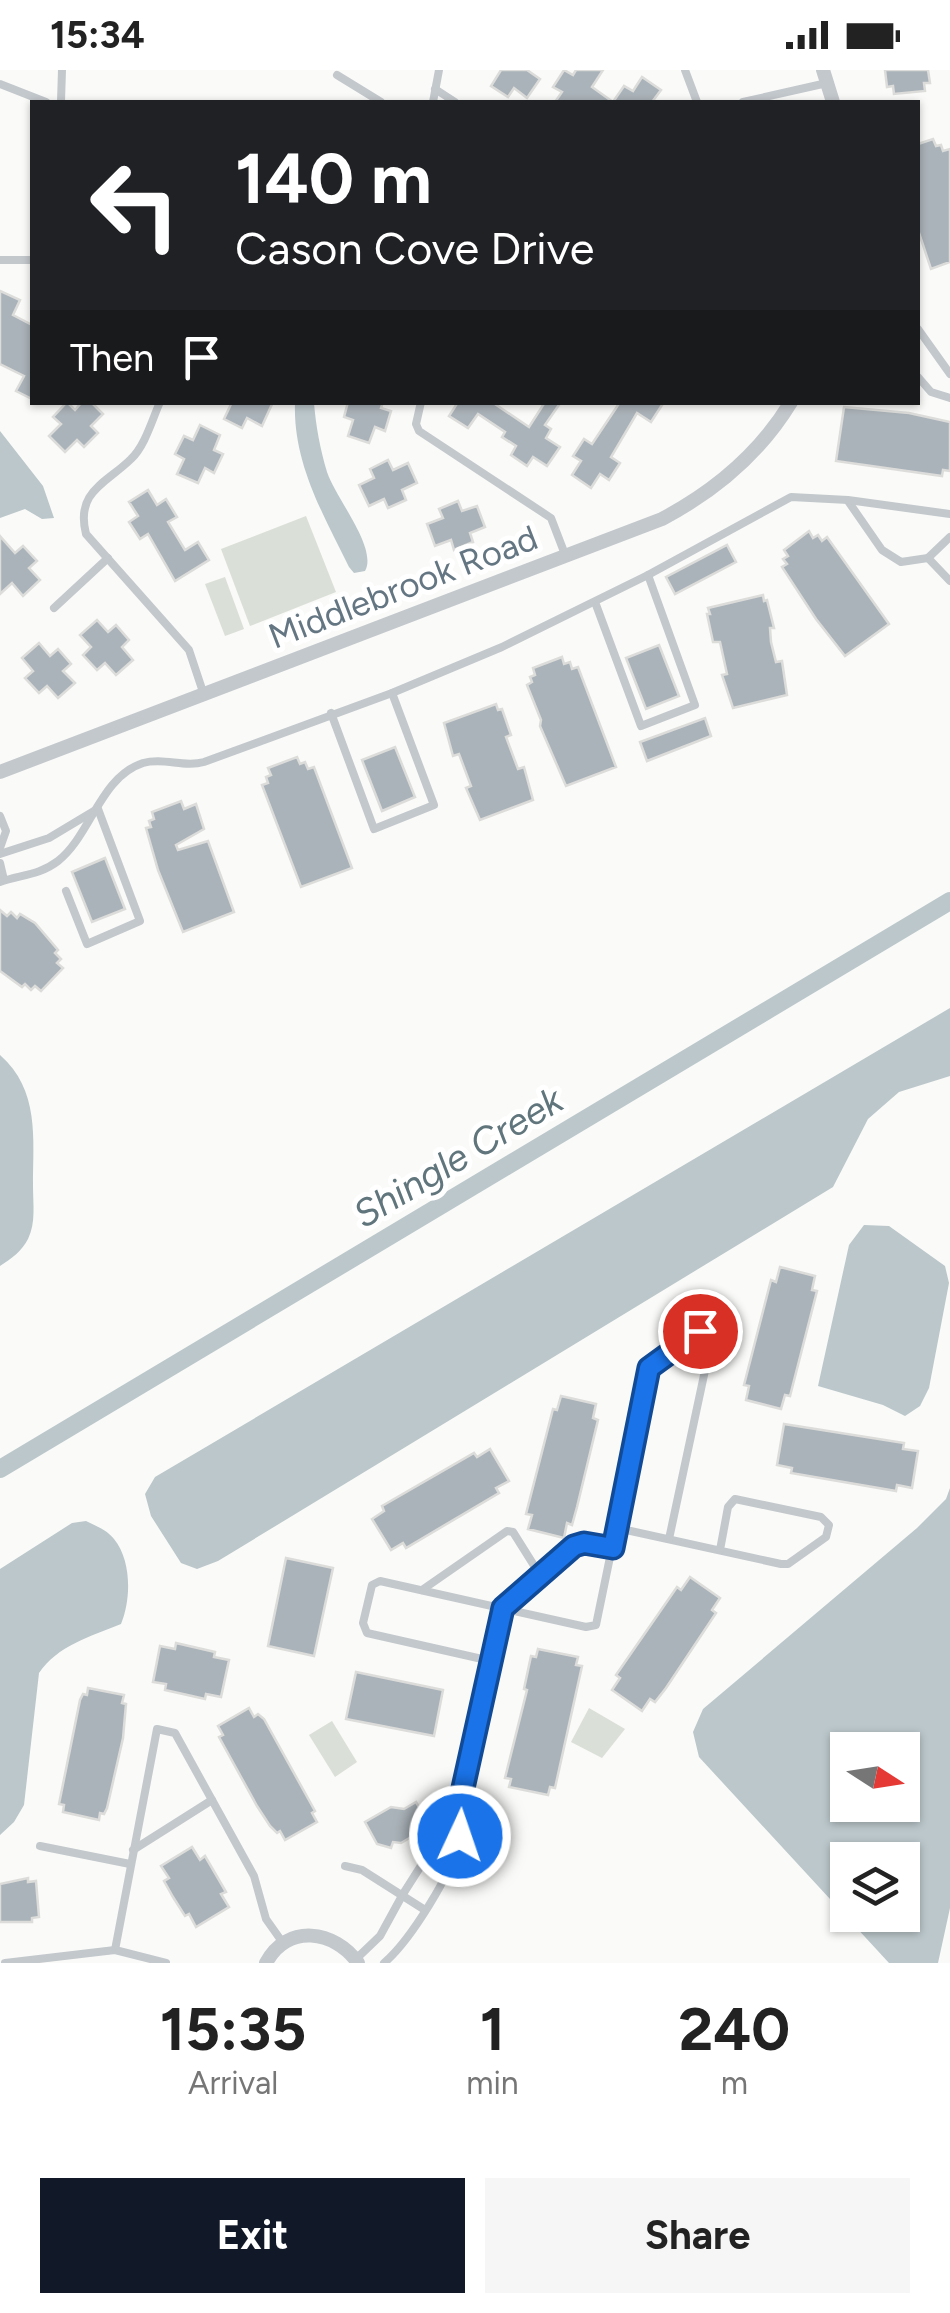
<!DOCTYPE html>
<style>
body{margin:0;font-family:Figtree,sans-serif;background:#f6f6f6;color:#222;height:100vh;display:flex;flex-direction:column;font-size:38px;white-space:nowrap}
*{box-sizing:border-box;margin:0}
p{font-size:32px;color:#767676}
.icon{flex:none;width:55px;height:55px;fill:none;stroke:currentColor;stroke-width:2;stroke-linecap:round;stroke-linejoin:round}
.map{position:relative;height:1893px;overflow:hidden}
.side{display:flex;flex-direction:column;background:#fff;flex:1}
.side>*{flex:none}
.guide{position:absolute;left:30px;top:30px;width:890px;height:305px;border-radius:0px;box-shadow:0 2px 8px #0004;background:#202124;color:#fff;overflow:hidden}
.needle{width:65px;rotate:102deg}
.buttons{position:absolute;left:830px;top:1662px;display:grid;gap:20px}
.buttons a{display:grid;place-items:center;width:90px;height:90px;border-radius:0px;background:#fff;box-shadow:0 2px 8px #0004;font-size:50px}
.pin{position:absolute;display:grid;place-items:center;width:85px;height:85px;color:#fff;margin:-42px;border:5px solid #fff;border-radius:50%;box-shadow:0 2px 10px #0007}
.me{position:absolute;width:110px;margin:-55px;rotate:3deg;stroke-linejoin:round;filter:drop-shadow(0 0 8px #0008)}
.turn{display:flex;align-items:center;gap:35px;height:210px;padding:0 40px;font-size:45px}
.turn .icon{width:130px;height:130px;stroke-width:2.5}
.turn b{display:block;font-size:70px;line-height:85px}
.then{display:flex;align-items:center;height:95px;padding:0 40px;background:#0003;gap:20px;font-size:38px}
.eta{display:flex;justify-content:space-evenly;align-items:center;height:170px;text-align:center}
.eta b{font-size:60px;font-weight:700;line-height:70px}
.cta{display:flex;gap:20px;margin-top:auto;padding:20px 40px}
.cta a{flex:1;height:115px;border-radius:0px;background:#111827;color:#fff;font-size:40px;font-weight:700;line-height:115px;text-align:center}
.cta a+a{background:#f6f6f6;color:#222}
.status{display:flex;justify-content:space-between;align-items:center;height:70px;padding:0 50px;background:#fff;direction:ltr}
.status svg{height:28px;fill:currentColor}
.map>svg:first-child{display:block}
</style>
<div class="status"><b>15:34</b><svg viewBox="0 0 49 12"><path d="M0 12V9h3v3zM5 12V6h3v6zM10 12V3h3v9zM15 12V0h3v12zM26 1h20v11H26zM47 4h2v5h-2z"/></svg></div>
<div class="map">
<svg width="950" height="1893" viewBox="0 0 950 1893">
<rect width="100%" height="100%" fill="#fafaf8"/>
<g fill="#dadfd7">
<polygon points="306,446 336,522 250,556 221,479"/>
<polygon points="225,507 244,559 225,566 205,514"/>
<polygon points="589,1638 625,1659 602,1688 571,1672"/>
<polygon points="332,1651 357,1692 335,1707 309,1665"/>
</g>
<g fill="#bbc7cb" fill-rule="evenodd">
<path d="M295 333H314C316 357 320 378 327 402 336 429 378 478 365 501L354 503 349 497C323 444 293 393 295 333Z"/>
<polygon points="0,361 43,416 54,448 42,449 25,439 0,448"/>
<polygon points="950,938 950,1006 899,1022 868,1049 833,1117 218,1491 197,1499 181,1493 151,1446 145,1424 155,1407"/>
<path d="M0 985C40 1020 33 1069 33 1116 33 1134 36 1153 28 1169 22 1181 11 1189 0 1196Z"/>
<polygon points="864,1155 889,1156 945,1196 949,1213 929,1318 920,1336 905,1346 883,1335 818,1316 849,1175"/>
<path d="M950 1418V1838L938 1893H889L699 1687 693 1662 703 1639 917 1458 946 1429ZM848 1680H902V1735H848ZM848 1790H902V1845H848Z"/>
<path d="M86 1451C96 1456 107 1460 114 1469 132 1491 131 1530 121 1554 91 1566 57 1576 39 1603L24 1735 14 1752 0 1765V1499L72 1453Z"/>
</g>
<g fill="none" stroke-linecap="round" stroke-linejoin="round">
<polyline stroke="#bbc7cb" stroke-width="18" points="0,1399 950,831"/>
</g>
<g fill="#aab3b9" stroke="#dcdcda" stroke-width="2.5">
<polygon points="501,0 527,0 540,9 527,28 514,18 508,27 491,16"/>
<polygon points="564,0 573,5 576,0 603,0 592,17 613,32 624,16 633,21 642,7 661,20 652,32 555,32 562,22 553,17"/>
<polygon points="885,0 928,0 930,13 924,13 925,21 894,24 893,16 887,17"/>
<polygon points="933,69 936,76 941,75 943,81 950,79 950,192 931,199 918,160 918,74"/>
<polygon points="0,221 20,230 13,245 32,255 32,329 16,321 24,306 0,294"/>
<polygon points="67,332 75,340 82,332 91,332 103,344 91,356 98,363 84,377 77,370 65,382 49,366 61,354 53,347"/>
<polygon points="232,332 273,332 262,356 247,348 242,358 224,349"/>
<polygon points="348,332 383,332 381,338 391,341 385,361 375,357 369,373 348,366 353,350 344,347"/>
<polygon points="458,332 492,332 529,357 545,332 561,332 545,355 551,359 546,368 560,377 547,396 533,387 527,396 511,385 516,376 502,367 505,362 478,344 468,358 449,346"/>
<polygon points="620,332 664,332 651,352 637,343 611,387 620,393 609,410 600,404 591,418 572,405 581,391 573,386 584,369 592,374"/>
<polygon points="844,337 909,343 950,352 950,401 943,400 942,406 836,391"/>
<polygon points="200,355 220,365 214,380 223,384 214,403 205,398 198,413 177,404 184,389 175,384 184,366 193,370"/>
<polygon points="388,390 393,400 408,393 417,413 402,420 406,430 388,438 384,429 369,436 359,415 374,408 370,399"/>
<polygon points="148,420 157,435 166,429 177,447 168,452 185,480 198,472 209,490 175,511 148,464 140,469 129,452 138,446 129,432"/>
<polygon points="458,431 462,441 477,436 485,457 470,463 473,472 454,480 451,470 435,476 427,454 443,448 439,439"/>
<polygon points="809,461 813,468 818,465 822,471 827,467 889,554 845,586 816,549 782,497 787,494 783,489 788,486 784,480"/>
<polygon points="0,466 15,483 23,476 37,491 29,498 40,510 23,526 12,513 0,524"/>
<polygon points="727,475 736,492 675,524 666,507"/>
<polygon points="763,525 764,531 767,530 774,558 770,558 771,572 776,592 782,591 787,625 733,638 722,605 727,604 720,572 713,572 707,544 710,544 708,538"/>
<polygon points="97,550 108,562 116,555 129,570 122,577 133,590 116,605 105,593 97,600 83,585 91,577 80,565"/>
<polygon points="39,573 50,586 58,579 71,594 63,601 75,613 58,628 47,616 39,623 25,608 33,601 22,588"/>
<polygon points="659,575 679,626 646,639 626,588"/>
<polygon points="562,587 564,594 570,592 572,599 578,597 616,697 566,716 540,656 541,650 527,615 532,612 530,607 535,605 533,598"/>
<polygon points="496,634 498,640 502,639 511,665 506,667 518,699 524,697 533,730 480,750 466,718 471,716 459,684 453,686 444,653"/>
<polygon points="705,648 711,666 647,691 640,672"/>
<polygon points="395,677 415,727 382,741 362,690"/>
<polygon points="297,687 300,694 305,692 308,699 314,697 352,798 301,817 262,715 268,713 266,707 271,705 268,698"/>
<polygon points="181,731 184,739 196,734 204,759 176,775 178,780 208,771 234,842 183,862 158,800 146,758 151,757 149,751 154,749 152,742"/>
<polygon points="105,788 125,839 92,852 72,802"/>
<polygon points="0,840 7,846 11,842 17,848 20,844 35,853 58,880 55,883 61,889 57,893 63,898 41,921 35,916 31,920 25,914 22,917 0,901"/>
<polygon points="780,1197 815,1206 812,1220 817,1221 790,1326 785,1325 781,1339 746,1330 749,1316 744,1315 771,1210 776,1212"/>
<polygon points="561,1326 596,1334 593,1348 598,1350 577,1437 572,1455 567,1453 564,1468 528,1459 532,1445 526,1444 553,1339 557,1340"/>
<polygon points="784,1354 904,1373 903,1379 918,1381 912,1418 897,1415 896,1421 791,1403 792,1398 777,1395"/>
<polygon points="490,1379 509,1411 496,1418 499,1423 406,1478 403,1473 391,1480 372,1449 384,1441 382,1436 474,1383 477,1387"/>
<polygon points="286,1488 333,1498 314,1586 268,1576"/>
<polygon points="690,1507 720,1528 712,1540 716,1543 666,1618 655,1632 650,1629 642,1641 612,1620 620,1608 616,1605 677,1517 681,1520"/>
<polygon points="176,1573 215,1582 214,1587 229,1590 221,1627 206,1624 205,1629 183,1624 165,1620 166,1614 153,1612 160,1576 175,1579"/>
<polygon points="538,1579 578,1587 576,1595 582,1596 555,1718 550,1717 548,1725 509,1717 511,1709 505,1708 527,1620 524,1619 531,1586 536,1587"/>
<polygon points="356,1602 443,1620 434,1666 346,1649"/>
<polygon points="88,1618 124,1625 122,1633 126,1634 123,1668 107,1738 104,1744 100,1743 99,1750 63,1742 64,1735 59,1734 80,1630 83,1624 87,1625"/>
<polygon points="249,1638 254,1647 258,1644 264,1649 315,1741 312,1743 317,1752 285,1770 280,1761 277,1763 270,1756 257,1736 219,1667 223,1665 218,1656"/>
<polygon points="416,1732 430,1756 401,1773 393,1772 391,1778 377,1774 365,1752 391,1737 404,1739"/>
<polygon points="192,1777 200,1790 205,1786 226,1822 221,1824 229,1837 196,1857 189,1844 185,1846 173,1827 164,1811 169,1808 161,1796"/>
<polygon points="28,1808 28,1812 36,1811 39,1847 32,1848 32,1852 0,1852 0,1814"/>
</g>
<g fill="none" stroke-linecap="round" stroke-linejoin="round">
<g stroke="#c3c8cc" stroke-width="8">
<polyline points="685,0 697,32"/>
<polyline points="337,5 381,32"/>
<polyline points="0,14 46,32"/>
<polyline points="435,19 455,32"/>
<polyline points="61,32 62,0"/>
<polyline points="433,32 439,0"/>
<polyline points="743,32 827,13"/>
<polyline points="0,190 32,190"/>
<polyline points="918,259 950,304"/>
<polyline points="918,307 931,322 950,328"/>
<path d="M160 332C152 350 145 376 131 389 107 413 75 421 86 464L189 580 204 625"/>
<polyline points="421,332 416,354 419,361 551,448 566,487"/>
<polyline points="848,431 882,480 901,492 928,488 950,467"/>
<polyline points="928,488 950,511"/>
<polyline points="595,532 641,656 695,635 648,505"/>
<polyline points="54,538 108,488"/>
<polyline points="331,643 374,759 434,735 392,623"/>
<polyline points="0,746 6,761 0,778"/>
<polyline points="0,784 49,768 94,741"/>
<polyline points="0,793 4,810"/>
<path d="M0 812C20 805 40 805 58 791 91 765 100 707 143 693 164 687 184 698 204 692L392 623 502 577 648 505 791 427 848 430 950 444"/>
<polyline points="66,821 87,874 140,851 98,739"/>
<polyline points="617,1458 781,1494 788,1494 826,1467 829,1455 821,1447 735,1429 728,1437 720,1480"/>
<polyline points="422,1520 507,1461 513,1462 540,1505"/>
<polyline points="491,1591 367,1563 363,1553 372,1515 380,1511 586,1557 596,1555 649,1298 700,1261 709,1266 710,1277 669,1469"/>
<polyline points="40,1776 130,1794"/>
<polyline points="133,1780 212,1730"/>
<polyline points="345,1796 362,1800 425,1840"/>
<polyline points="115,1880 157,1659 175,1663 254,1806 266,1849 283,1873"/>
<polyline points="356,1889 380,1866 403,1824 459,1736"/>
<polyline points="5,1893 115,1880 166,1893"/>
<path d="M384 1893C410 1871 453 1802 460 1769 462 1759 460 1747 459 1736L503 1538 574 1476 584 1473 613 1478"/>
</g>
<g stroke="#c3c8cc" stroke-width="14">
<polyline points="823,0 833,32"/>
<path d="M0 702 662 449C715 421 760 383 791 332"/>
<path d="M266 1893C287 1853 335 1860 358 1893"/>
</g>
</g>
<g fill="none" stroke-linecap="round" stroke-linejoin="round">
<g stroke="#114b97" stroke-width="25">
<polyline id="route" points="460,1766 459,1736 503,1538 574,1476 584,1473 613,1478 649,1298 700,1261"/>
</g>
<use href="#route" stroke="#1a73e8" stroke-width="18"/>
</g>
<g text-anchor="middle" dominant-baseline="central" stroke-width="10" stroke-linejoin="round" paint-order="stroke">
<g font-size="35" fill="#657683" stroke="#fff">
<text transform="translate(403 517) rotate(-21)">Middlebrook Road</text>
</g>
<g font-size="38" font-style="italic" fill="#60757c" stroke="#fff">
<text transform="translate(458 1087) rotate(-31)">Shingle Creek</text>
</g>
</g>
</svg>
<div class="buttons">
<a><svg class="needle" viewBox="-14 -14 28 28"><path d="M0-13l5 13h-10z" fill="#e53935"/><path d="M0 13l5-13h-10z" fill="#767676"/></svg></a>
<a><svg class="icon" aria-label="layers" viewBox="0 0 24 24"><path d="M12 4l9 5-9 5-9-5zM3 14l9 5 9-5"/></svg></a>
</div>
<div class="pin" style="left:700px;top:1261px;background:#d93025"><svg class="icon" aria-label="arrive" viewBox="0 0 24 24"><path d="M6 21V4h12l-3 4 3 4H6"/></svg></div>
<svg class="me" style="left:460px;top:1766px" viewBox="-20 -20 40 40"><circle r="17" fill="#1a73e8" stroke="#fff" stroke-width="3"/><path d="M0-11L8 9 0 5-8 9z" fill="#fff"/></svg>
<div class="guide">
<div class="turn"><svg class="icon" aria-label="left" viewBox="0 0 24 24"><path d="M17 20v-9H6M10 6l-5 5 5 5"/></svg><div><b>140 m</b>Cason Cove Drive</div></div>
<div class="then">Then<svg class="icon" aria-label="arrive" viewBox="0 0 24 24"><path d="M6 21V4h12l-3 4 3 4H6"/></svg></div>
</div>
</div>
<section class="side">
<div class="eta">
<div><b>15:35</b><p>Arrival</p></div>
<div><b>1</b><p>min</p></div>
<div><b>240</b><p>m</p></div>
</div>
<div class="cta"><a>Exit</a><a>Share</a></div>
</section>
